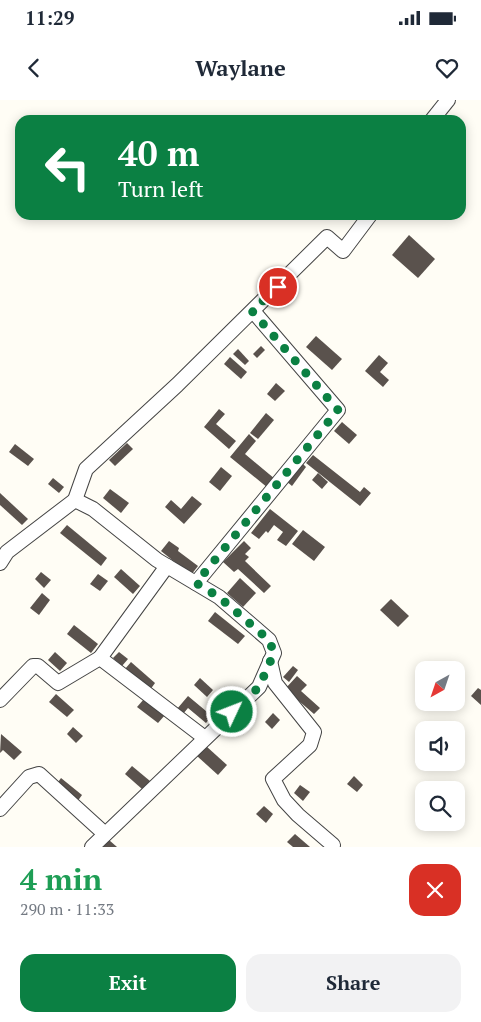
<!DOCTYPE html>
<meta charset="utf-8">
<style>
body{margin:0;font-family:"PT Serif",serif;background:#f2f2f3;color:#1f2937;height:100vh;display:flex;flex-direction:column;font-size:19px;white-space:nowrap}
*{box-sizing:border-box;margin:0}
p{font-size:16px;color:#747a83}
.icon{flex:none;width:28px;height:28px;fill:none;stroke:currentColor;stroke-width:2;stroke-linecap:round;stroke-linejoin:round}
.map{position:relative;height:747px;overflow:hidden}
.details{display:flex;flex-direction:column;background:#fff;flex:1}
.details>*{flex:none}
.hud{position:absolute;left:15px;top:15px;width:451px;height:105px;border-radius:15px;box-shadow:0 2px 12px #0003;background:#0b8043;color:#fff;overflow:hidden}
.needle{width:32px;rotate:220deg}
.controls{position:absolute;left:415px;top:561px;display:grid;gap:10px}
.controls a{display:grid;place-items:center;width:50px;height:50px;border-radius:10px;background:#fff;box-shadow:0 2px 12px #0003;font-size:25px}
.pin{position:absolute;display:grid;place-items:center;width:42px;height:42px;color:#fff;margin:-21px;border:2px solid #fff;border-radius:50%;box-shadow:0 1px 5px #0007}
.me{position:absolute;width:55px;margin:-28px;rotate:47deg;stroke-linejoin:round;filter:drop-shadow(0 0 4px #0008)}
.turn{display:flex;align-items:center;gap:18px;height:105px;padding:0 20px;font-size:22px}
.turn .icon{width:65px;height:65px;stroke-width:2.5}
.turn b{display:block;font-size:35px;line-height:42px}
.round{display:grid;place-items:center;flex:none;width:52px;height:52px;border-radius:15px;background:#f2f2f3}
.head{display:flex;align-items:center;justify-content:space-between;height:85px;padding:0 20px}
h1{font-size:30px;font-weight:800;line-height:38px;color:#1e9e55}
.button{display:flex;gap:10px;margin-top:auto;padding:10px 20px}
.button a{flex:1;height:58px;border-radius:15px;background:#0b8043;color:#fff;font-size:20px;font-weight:800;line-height:58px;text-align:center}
.button a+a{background:#f2f2f3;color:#1f2937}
.status{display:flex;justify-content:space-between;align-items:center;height:35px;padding:0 25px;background:#fff;direction:ltr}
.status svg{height:14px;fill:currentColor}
header{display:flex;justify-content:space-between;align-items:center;height:65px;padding:0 20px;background:#fff;font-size:22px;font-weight:800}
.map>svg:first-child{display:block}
</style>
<div class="status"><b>11:29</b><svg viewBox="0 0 49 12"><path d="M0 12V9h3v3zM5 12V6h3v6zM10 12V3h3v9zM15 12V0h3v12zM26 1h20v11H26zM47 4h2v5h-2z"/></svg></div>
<header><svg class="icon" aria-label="back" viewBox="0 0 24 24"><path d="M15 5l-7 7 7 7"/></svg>Waylane<svg class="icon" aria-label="heart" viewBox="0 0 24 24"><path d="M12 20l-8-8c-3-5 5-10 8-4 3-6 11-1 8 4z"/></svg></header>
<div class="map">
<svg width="481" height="747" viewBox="0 0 481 747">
<rect width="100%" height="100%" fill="#fffdf5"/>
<g fill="#5a524d">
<polygon points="409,135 435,159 418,178 392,155"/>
<polygon points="316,236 342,259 332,270 306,247"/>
<polygon points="261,246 265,250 257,258 253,254"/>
<polygon points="238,249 249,261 245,265 233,254"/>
<polygon points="379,255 388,263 380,272 389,280 383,287 365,271"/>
<polygon points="230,257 247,272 241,279 224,264"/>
<polygon points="276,283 285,291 275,301 267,294"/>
<polygon points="219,309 225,314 216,324 236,341 229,349 204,327"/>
<polygon points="266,313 274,320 258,339 250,333"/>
<polygon points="342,322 357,335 349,344 334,331"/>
<polygon points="249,334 256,341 245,354 275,379 268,388 230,357"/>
<polygon points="127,343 133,349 115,366 109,360"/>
<polygon points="15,344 34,359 28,366 9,352"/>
<polygon points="313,355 360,392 364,387 371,393 360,406 306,363"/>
<polygon points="301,362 306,367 292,386 286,381"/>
<polygon points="221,367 232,376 220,391 209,382"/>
<polygon points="318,373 328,382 322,389 312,380"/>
<polygon points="53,378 64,387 59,393 48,384"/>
<polygon points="110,389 129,403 121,413 103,398"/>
<polygon points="0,393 28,419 22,425 0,405"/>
<polygon points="192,396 202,404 184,424 165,407 171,400 181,409"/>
<polygon points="270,409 298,431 286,446 277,440 283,432 274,425 268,433 266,431 259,439 251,433"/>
<polygon points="67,425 107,458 101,466 60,433"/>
<polygon points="303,430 325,447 314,461 292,444"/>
<polygon points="169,441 179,448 178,451 198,466 191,475 161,451"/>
<polygon points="244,441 251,448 245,454 249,457 245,461 271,486 264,493 238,469 234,472 223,462"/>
<polygon points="121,469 140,486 133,494 114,477"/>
<polygon points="41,472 51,480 44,488 35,479"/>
<polygon points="98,474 108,481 100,491 90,484"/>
<polygon points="240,478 256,493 243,507 227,493"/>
<polygon points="42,493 50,500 39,515 30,508"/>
<polygon points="391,499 409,516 398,527 380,510"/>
<polygon points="215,512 245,536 238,544 208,521"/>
<polygon points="74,525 98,544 91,553 67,534"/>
<polygon points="55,552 67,563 60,571 48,560"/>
<polygon points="119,552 128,559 122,566 113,558"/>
<polygon points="131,562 155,583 150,590 125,569"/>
<polygon points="293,566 298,570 289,582 283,577"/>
<polygon points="297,576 307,585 301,591 320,608 314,614 285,589"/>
<polygon points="200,578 213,590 207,597 194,585"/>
<polygon points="478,588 481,590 481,605 471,596"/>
<polygon points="56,594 74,610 67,617 49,602"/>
<polygon points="188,596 212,616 206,623 188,608 183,614 177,609"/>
<polygon points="144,599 165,615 158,623 137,607"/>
<polygon points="273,613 280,620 272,629 265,622"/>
<polygon points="233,614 239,619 232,627 226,622"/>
<polygon points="73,627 83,636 76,643 67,634"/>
<polygon points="1,634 22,652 14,660 3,650 0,653"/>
<polygon points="206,646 227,665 218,675 197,656"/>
<polygon points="132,666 150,681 142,689 125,674"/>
<polygon points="354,676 363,685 357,692 347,684"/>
<polygon points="61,678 82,695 77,702 56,685"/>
<polygon points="300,685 310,692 303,701 294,693"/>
<polygon points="264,706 273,714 266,723 256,714"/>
<polygon points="295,734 310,747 293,747 287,742"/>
<polygon points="109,740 117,747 103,747"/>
</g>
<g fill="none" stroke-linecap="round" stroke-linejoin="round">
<g stroke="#444" stroke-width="16">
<g id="minor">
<polyline points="432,20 448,0"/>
<polyline points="75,400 93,409 157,460 219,497 269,540 274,553 259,587 92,747"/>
<polyline points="0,463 7,452 75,400 86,369 177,285 327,137 343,151 370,115"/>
<polyline points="196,483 338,310 253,211"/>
<polyline points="100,558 167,466"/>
<polyline points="270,561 275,583 314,632 310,645 273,679 284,700 298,715 333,745"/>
<polyline points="0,600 33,566 38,566 58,583 100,558 205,638"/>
<polyline points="0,709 29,677 39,674 105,734"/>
</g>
</g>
<use href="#minor" stroke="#fff" stroke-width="14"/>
</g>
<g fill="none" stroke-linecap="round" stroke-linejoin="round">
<polyline stroke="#0b8043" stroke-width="9" stroke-dasharray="0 16.2" points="232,612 259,587 274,553 269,540 219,497 196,483 338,310 252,211 278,187"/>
</g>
</svg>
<div class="controls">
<a><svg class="needle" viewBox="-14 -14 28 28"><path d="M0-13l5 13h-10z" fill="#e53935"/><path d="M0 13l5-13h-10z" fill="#747a83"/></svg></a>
<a><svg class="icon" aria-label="sound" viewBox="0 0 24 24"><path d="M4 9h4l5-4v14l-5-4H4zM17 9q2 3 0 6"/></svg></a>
<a><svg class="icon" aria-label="search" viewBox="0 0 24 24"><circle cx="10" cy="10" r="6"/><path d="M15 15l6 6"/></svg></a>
</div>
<div class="pin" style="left:278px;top:187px;background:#d93025"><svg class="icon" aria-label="arrive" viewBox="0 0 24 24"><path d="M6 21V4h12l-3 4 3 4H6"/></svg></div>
<svg class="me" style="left:232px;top:612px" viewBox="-20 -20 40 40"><circle r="17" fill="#0b8043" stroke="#fff" stroke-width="3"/><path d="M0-11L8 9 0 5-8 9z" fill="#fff"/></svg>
<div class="hud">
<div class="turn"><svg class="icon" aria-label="left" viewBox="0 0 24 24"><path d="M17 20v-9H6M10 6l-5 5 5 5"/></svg><div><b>40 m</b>Turn left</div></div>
</div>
</div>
<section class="details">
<div class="head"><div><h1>4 min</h1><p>290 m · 11:33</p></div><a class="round" style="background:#d93025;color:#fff"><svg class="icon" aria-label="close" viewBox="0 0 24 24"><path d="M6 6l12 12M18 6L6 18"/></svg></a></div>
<div class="button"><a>Exit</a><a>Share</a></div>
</section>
